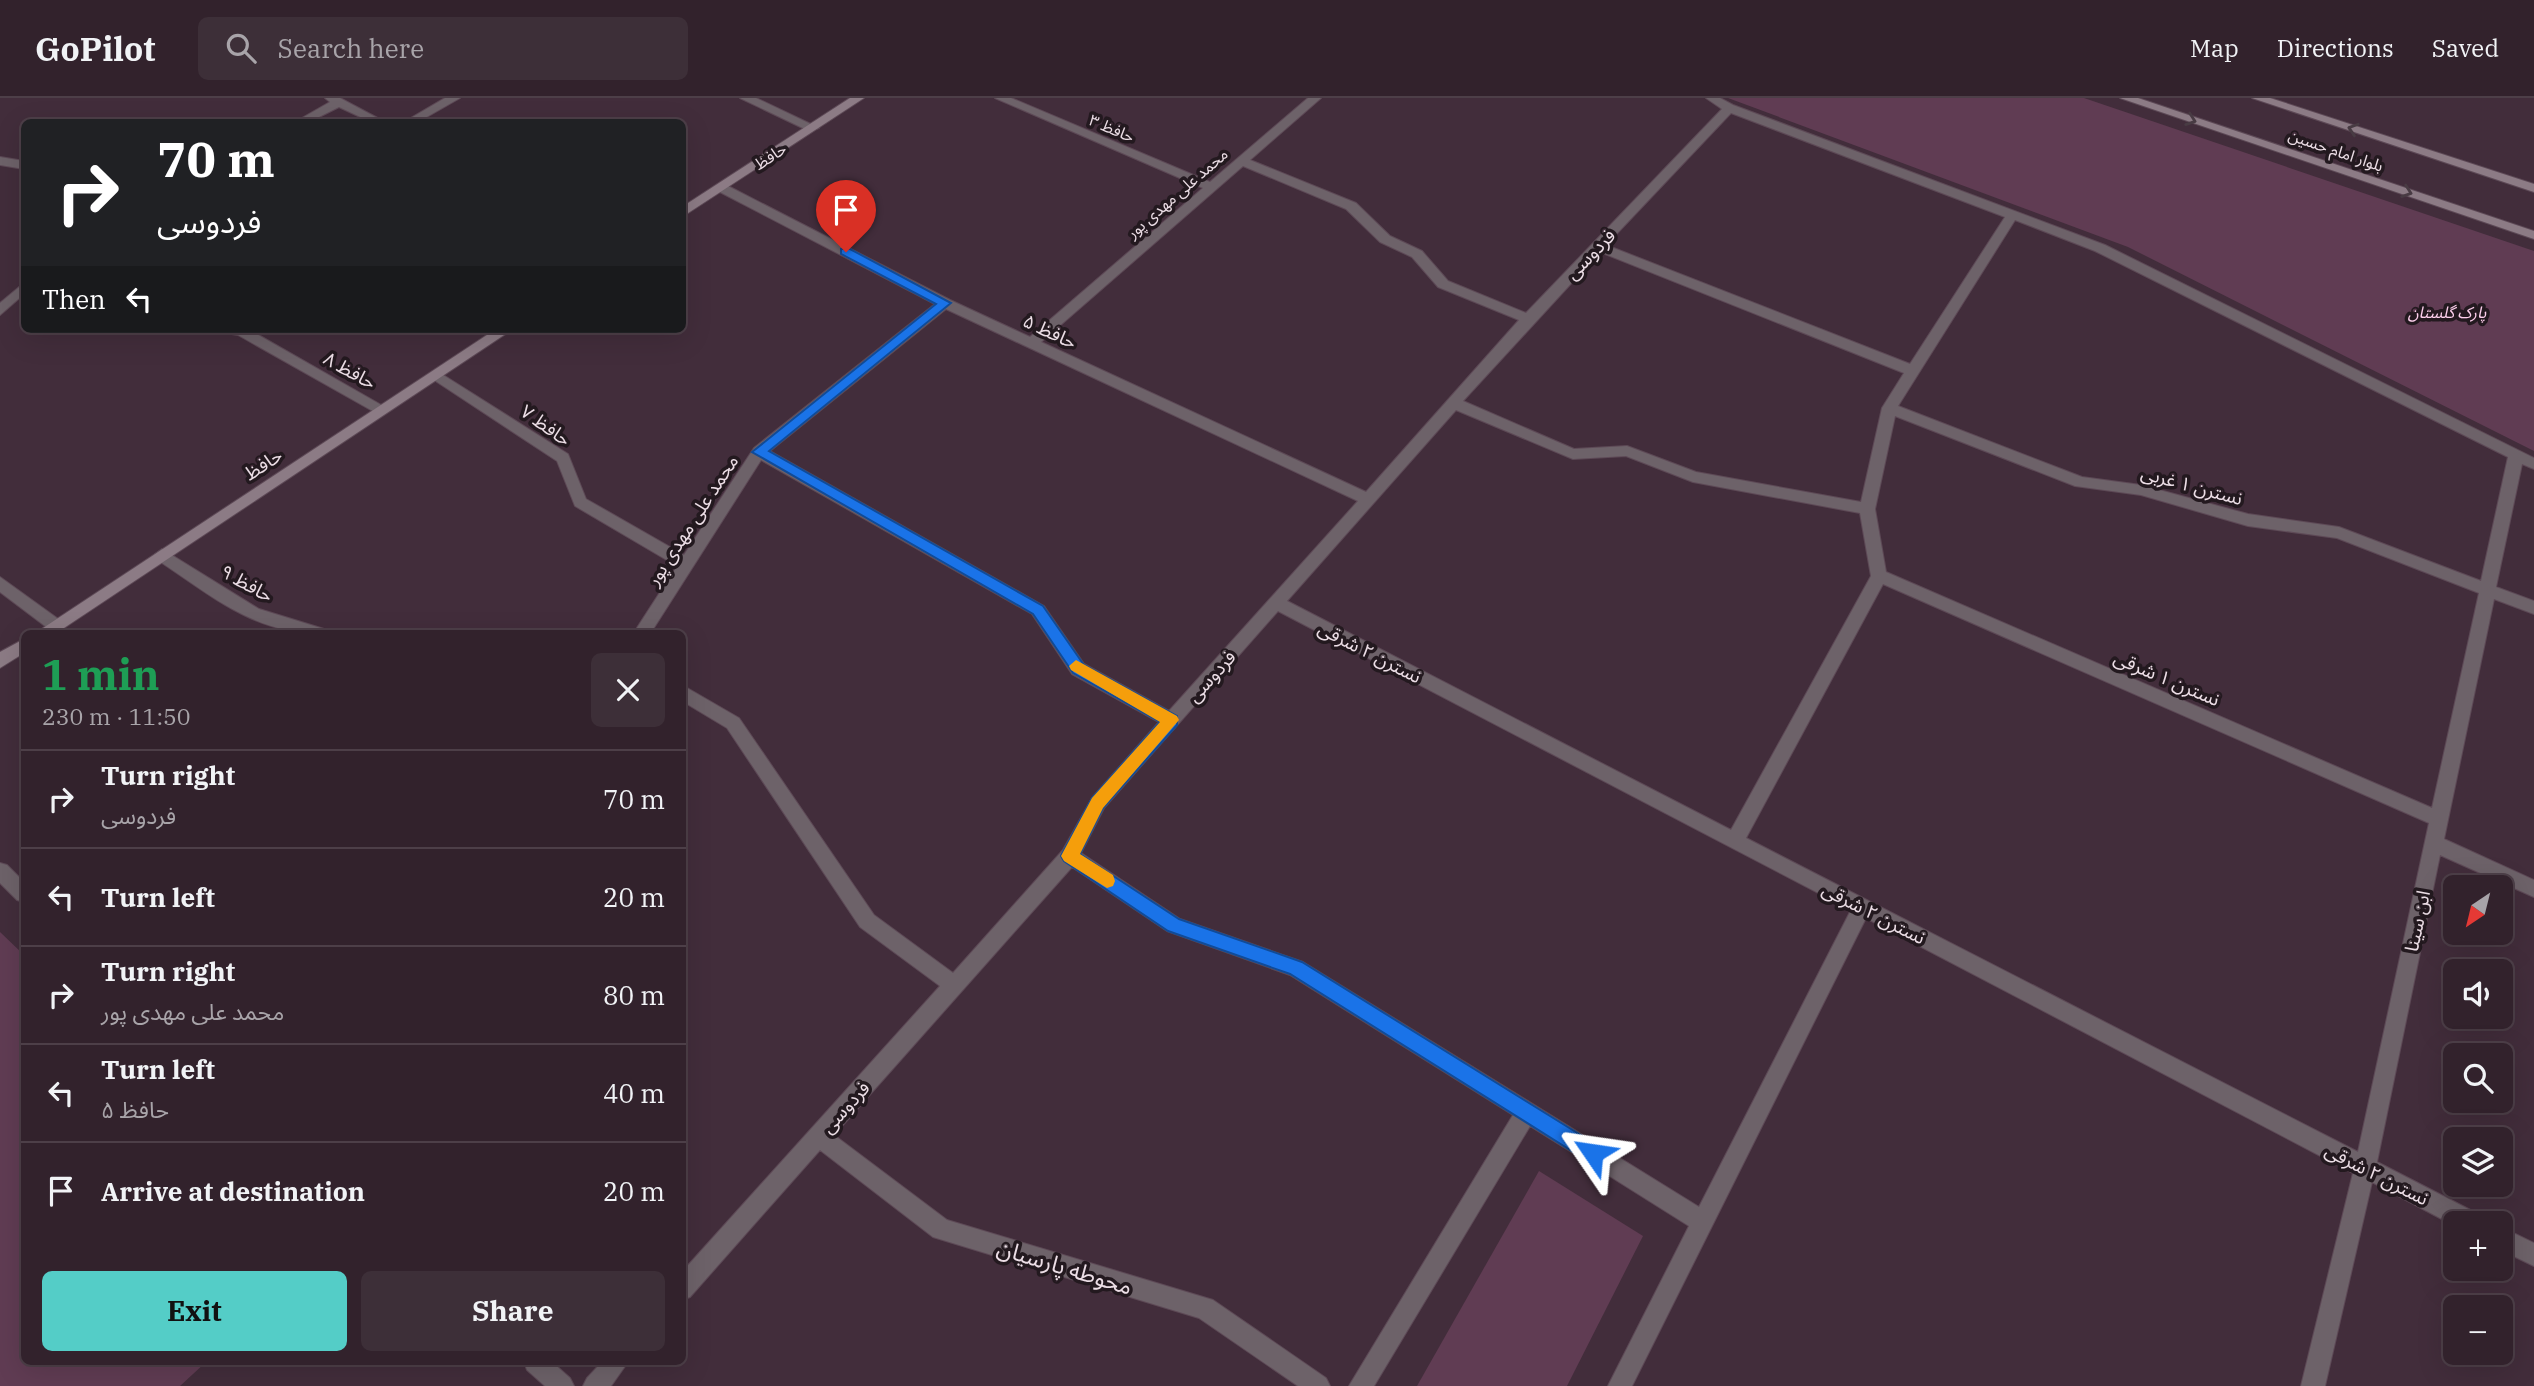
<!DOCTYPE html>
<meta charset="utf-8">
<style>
body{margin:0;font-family:"IBM Plex Serif","Noto Sans Arabic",serif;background:#3d2f38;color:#f1f3f6;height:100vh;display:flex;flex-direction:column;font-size:26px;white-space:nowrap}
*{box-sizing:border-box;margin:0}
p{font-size:23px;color:#a8a4a9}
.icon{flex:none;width:38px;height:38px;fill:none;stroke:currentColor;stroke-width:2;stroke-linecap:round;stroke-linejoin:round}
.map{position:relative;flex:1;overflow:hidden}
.sheet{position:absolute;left:21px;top:532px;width:665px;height:735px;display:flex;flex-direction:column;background:#32222c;border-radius:10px;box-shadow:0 7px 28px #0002,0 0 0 2px #4d3f48}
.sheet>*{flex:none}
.hud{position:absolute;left:21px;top:21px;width:665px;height:214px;border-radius:10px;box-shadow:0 7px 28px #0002,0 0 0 2px #4d3f48;background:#202124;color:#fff;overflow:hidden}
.needle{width:46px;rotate:215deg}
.controls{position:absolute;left:2443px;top:777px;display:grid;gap:14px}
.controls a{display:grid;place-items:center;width:70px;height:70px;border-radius:10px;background:#32222c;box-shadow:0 7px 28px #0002,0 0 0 2px #4d3f48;font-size:35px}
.pin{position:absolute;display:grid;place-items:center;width:60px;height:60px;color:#fff;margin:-72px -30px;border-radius:50% 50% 50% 0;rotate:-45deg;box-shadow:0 0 7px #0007}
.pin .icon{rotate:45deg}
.me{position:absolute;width:77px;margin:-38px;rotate:302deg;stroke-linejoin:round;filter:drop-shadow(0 0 5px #0008)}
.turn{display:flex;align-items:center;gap:24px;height:147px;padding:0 21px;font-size:32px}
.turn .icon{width:91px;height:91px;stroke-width:2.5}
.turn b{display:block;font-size:49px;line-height:60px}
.then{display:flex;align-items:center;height:66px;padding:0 21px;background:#0003;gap:14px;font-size:26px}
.round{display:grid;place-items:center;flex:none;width:74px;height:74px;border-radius:10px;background:#3d2f38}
.head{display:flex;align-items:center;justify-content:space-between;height:119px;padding:0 21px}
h1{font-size:42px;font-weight:800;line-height:52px;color:#1e9e55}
.primary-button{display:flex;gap:14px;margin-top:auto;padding:14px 21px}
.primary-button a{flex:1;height:80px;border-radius:10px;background:#54cdc7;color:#111;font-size:28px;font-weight:800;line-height:80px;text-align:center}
.primary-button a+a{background:#3d2f38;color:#f1f3f6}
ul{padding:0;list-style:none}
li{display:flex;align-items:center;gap:21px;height:98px;padding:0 21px;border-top:2px solid #4d3f48}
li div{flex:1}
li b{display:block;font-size:26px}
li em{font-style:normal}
header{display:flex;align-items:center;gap:42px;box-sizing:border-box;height:98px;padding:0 35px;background:#32222c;border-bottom:2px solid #4d3f48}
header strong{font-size:33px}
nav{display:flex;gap:38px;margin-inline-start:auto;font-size:24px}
.search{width:490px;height:63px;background:#3d2f38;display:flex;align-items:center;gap:18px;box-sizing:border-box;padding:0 24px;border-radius:10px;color:#a8a4a9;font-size:26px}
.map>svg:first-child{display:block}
</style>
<header>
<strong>GoPilot</strong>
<div class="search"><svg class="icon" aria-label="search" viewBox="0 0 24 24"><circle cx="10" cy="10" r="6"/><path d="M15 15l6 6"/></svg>Search here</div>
<nav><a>Map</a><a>Directions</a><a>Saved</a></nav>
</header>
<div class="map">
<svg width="2534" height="1288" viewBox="0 0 2534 1288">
<rect width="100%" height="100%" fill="#422d3b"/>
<g fill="#603c53">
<polygon points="1728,0 2084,0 2534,153 2534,353 2128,149"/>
<polygon points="0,834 24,857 24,1264 206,1264 180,1288 0,1288"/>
<polygon points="1539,1073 1643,1138 1567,1288 1417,1288"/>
</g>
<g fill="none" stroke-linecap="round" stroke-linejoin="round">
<g stroke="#5d4956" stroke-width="2">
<g id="street">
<polygon points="325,0 340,0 385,24 371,24 339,9 309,24 295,24 330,4"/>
<polygon points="445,0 460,0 418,24 404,24"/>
<polygon points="740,0 756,0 819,30 809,33"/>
<path d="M995 0H1011L1210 84 1308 0H1321L1250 62 1356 105 1390 138 1422 153 1448 183 1526 215 1722 11 1706 0H1720L1733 7 2105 147 2534 360V371L2522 366 2496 489 2534 503V516L2494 501 2444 741 2534 782V799L2440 757 2377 1064 2480 1117 2483 1125H2455V1128L2372 1084 2325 1288H2301L2353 1075 1866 820 1632 1288H1608L1689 1128 1530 1028 1374 1288H1349L1513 1017 1290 877 1167 833 1072 769 834 1037 947 1122 1213 1202 1326 1280 1330 1288H1298L1199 1220 933 1139 820 1052 690 1199 682 1202V1174L940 888 860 829 727 630 682 603V587L739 620 874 817 953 875 1063 752 1092 700 1159 624 1072 576 1032 516 761 362 650 536H633L677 468 575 408 557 363 428 278 435 273 440 275 568 356 586 401 684 457 754 350 935 206 718 93V87H726L950 202 1030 239 1203 90ZM1731 15 2005 119 1910 266 1606 147ZM1243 68 1346 111 1380 144 1412 159 1438 189 1519 222 1366 394 1041 244ZM2015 122 2095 153 2508 359 2481 483 2339 429 2248 416 2141 387 2082 379 1898 308ZM1600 154 1904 275 1882 310 1861 404 1696 374 1627 348 1574 351 1463 303ZM946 211 1358 403 1169 613 1084 566 1044 508 770 353ZM1456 312 1573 361 1626 358 1693 384 1860 415 1871 478 1731 732 1287 503ZM1895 318 2075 388 2141 397 2248 428 2337 440 2479 495 2432 710 1886 474 1875 411ZM1883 486 2429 725 2358 1054 1746 740ZM1278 513 1851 812 1699 1109 1303 864 1180 821 1081 755 1104 710Z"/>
<polygon points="0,59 24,63 24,71 0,67"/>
<polygon points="24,185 24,196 0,217 0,205"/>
<polygon points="217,231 248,231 390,312 383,317 378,316 238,237 219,234"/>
<path d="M162 451 259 511 324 531 326 536C253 536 214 499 156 461L154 457Z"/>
<polygon points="0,479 61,523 63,527 61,531 49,531 0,494"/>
<polygon points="0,765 7,767 24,784 24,804 17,802 0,785"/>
<polygon points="2501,1129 2534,1145 2534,1168 2501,1152"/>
<polygon points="524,1264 552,1264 570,1280 574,1288 545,1288 527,1272"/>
<polygon points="602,1264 628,1264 611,1288 583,1288 587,1280"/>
</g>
</g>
<g stroke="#5d4956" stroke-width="2">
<g id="secondary">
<polygon points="850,0 864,0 682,119 682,109"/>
<polygon points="2120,0 2138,0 2534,133 2534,141"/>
<polygon points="2252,0 2270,0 2534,86 2534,94"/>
<polygon points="496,231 513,231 55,536 34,536"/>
<polygon points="24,541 24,555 0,570 0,554"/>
</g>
</g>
<use href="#street" fill="#6d6269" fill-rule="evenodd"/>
<use href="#secondary" fill="#8c7b85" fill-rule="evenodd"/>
</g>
<defs><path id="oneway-chevron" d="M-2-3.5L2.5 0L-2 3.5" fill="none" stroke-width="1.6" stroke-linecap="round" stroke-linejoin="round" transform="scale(1.75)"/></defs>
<g stroke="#483b43">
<use href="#oneway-chevron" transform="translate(2191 22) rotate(19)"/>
<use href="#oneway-chevron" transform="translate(2353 31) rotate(-162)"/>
<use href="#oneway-chevron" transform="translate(2407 94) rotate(19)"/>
</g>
<polygon fill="#1a73e8" stroke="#114b97" stroke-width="2" points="841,151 850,151 951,205 769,353 1043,508 1084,567 1177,618 1177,627 1103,710 1080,756 1179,821 1302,864 1600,1049 1603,1055 1600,1062 1593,1065 1586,1062 1290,876 1168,833 1064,763 1061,758 1092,700 1160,624 1073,575 1033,516 752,354 936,206 841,156"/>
<polygon fill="#f59e0b" points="1076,562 1177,618 1179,622 1103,710 1080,756 1113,777 1115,783 1113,788 1107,790 1064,763 1061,758 1092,700 1160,624 1071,572 1069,568"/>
<g text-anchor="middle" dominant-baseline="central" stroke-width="7" stroke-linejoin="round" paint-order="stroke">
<g font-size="16" fill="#ecdee6" stroke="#23191f">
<text transform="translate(1112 30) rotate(23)">حافظ ۳</text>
<text transform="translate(2336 52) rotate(19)">بلوار امام حسین</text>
<text transform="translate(770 58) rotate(-33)">حافظ</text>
<text transform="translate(1177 95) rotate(-41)">محمد علی مهدی پور</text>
</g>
<g font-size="16" font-style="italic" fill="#fdcfec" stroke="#23191f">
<text x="2447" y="214">پارک گلستان</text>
</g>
<g font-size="19" fill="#ecdee6" stroke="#23191f">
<text transform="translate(1590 156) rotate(-46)">فردوسی</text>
<text transform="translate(1050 233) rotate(25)">حافظ ۵</text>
<text transform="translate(350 272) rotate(29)">حافظ ۸</text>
<text transform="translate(546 327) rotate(35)">حافظ ۷</text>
<text transform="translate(263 366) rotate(-33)">حافظ</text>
<text transform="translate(2192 387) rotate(15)">نسترن ۱ غربی</text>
<text transform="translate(692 422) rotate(-57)">محمد علی مهدی پور</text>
<text transform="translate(247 485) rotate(29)">حافظ ۹</text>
<text transform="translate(1370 554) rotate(27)">نسترن ۲ شرقی</text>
<text transform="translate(1211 578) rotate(-48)">فردوسی</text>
<text transform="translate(2167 580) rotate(23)">نسترن ۱ شرقی</text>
<text transform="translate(1874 815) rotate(27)">نسترن ۲ شرقی</text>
<text transform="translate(2417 823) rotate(-78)">ابن سینا</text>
<text transform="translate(845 1009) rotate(-48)">فردوسی</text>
<text transform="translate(2377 1076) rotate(27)">نسترن ۲ شرقی</text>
</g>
<g font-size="23" fill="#ecdee6" stroke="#23191f">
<text transform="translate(1065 1168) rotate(17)">محوطه پارسیان</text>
</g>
</g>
</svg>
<div class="controls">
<a><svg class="needle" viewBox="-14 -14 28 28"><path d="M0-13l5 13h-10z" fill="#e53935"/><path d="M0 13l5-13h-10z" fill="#a8a4a9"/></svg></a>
<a><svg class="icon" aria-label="sound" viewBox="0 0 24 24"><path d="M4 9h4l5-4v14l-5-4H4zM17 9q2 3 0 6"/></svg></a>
<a><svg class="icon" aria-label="search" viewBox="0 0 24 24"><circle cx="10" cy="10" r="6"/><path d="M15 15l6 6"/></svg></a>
<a><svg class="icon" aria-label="layers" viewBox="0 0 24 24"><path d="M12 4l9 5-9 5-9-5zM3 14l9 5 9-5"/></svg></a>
<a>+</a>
<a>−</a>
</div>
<div class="pin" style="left:846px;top:154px;background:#d93025"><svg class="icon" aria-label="arrive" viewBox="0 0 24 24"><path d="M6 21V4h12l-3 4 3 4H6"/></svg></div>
<svg class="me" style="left:1593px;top:1055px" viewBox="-20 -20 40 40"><path d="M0-17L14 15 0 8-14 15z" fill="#1a73e8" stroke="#fff" stroke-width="4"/></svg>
<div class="hud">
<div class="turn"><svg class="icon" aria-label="right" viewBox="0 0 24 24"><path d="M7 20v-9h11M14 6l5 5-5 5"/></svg><div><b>70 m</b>فردوسی</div></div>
<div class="then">Then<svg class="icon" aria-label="left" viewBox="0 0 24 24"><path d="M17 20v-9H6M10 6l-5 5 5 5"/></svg></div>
</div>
<section class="sheet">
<div class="head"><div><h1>1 min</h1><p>230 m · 11:50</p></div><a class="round"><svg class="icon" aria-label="close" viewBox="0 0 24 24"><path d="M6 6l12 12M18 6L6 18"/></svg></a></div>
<ul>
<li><svg class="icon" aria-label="right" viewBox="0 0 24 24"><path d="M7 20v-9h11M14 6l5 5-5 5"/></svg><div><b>Turn right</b><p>فردوسی</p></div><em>70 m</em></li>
<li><svg class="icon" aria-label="left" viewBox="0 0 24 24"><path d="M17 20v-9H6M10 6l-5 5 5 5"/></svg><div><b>Turn left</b></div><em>20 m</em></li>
<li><svg class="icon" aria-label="right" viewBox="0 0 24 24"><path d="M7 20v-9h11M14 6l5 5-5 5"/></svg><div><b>Turn right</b><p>محمد علی مهدی پور</p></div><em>80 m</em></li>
<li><svg class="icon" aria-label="left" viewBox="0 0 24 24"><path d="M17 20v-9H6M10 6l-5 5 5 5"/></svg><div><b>Turn left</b><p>حافظ ۵</p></div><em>40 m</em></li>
<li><svg class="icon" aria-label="arrive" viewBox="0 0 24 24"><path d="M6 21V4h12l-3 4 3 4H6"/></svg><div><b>Arrive at destination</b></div><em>20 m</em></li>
</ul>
<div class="primary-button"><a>Exit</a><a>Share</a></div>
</section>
</div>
